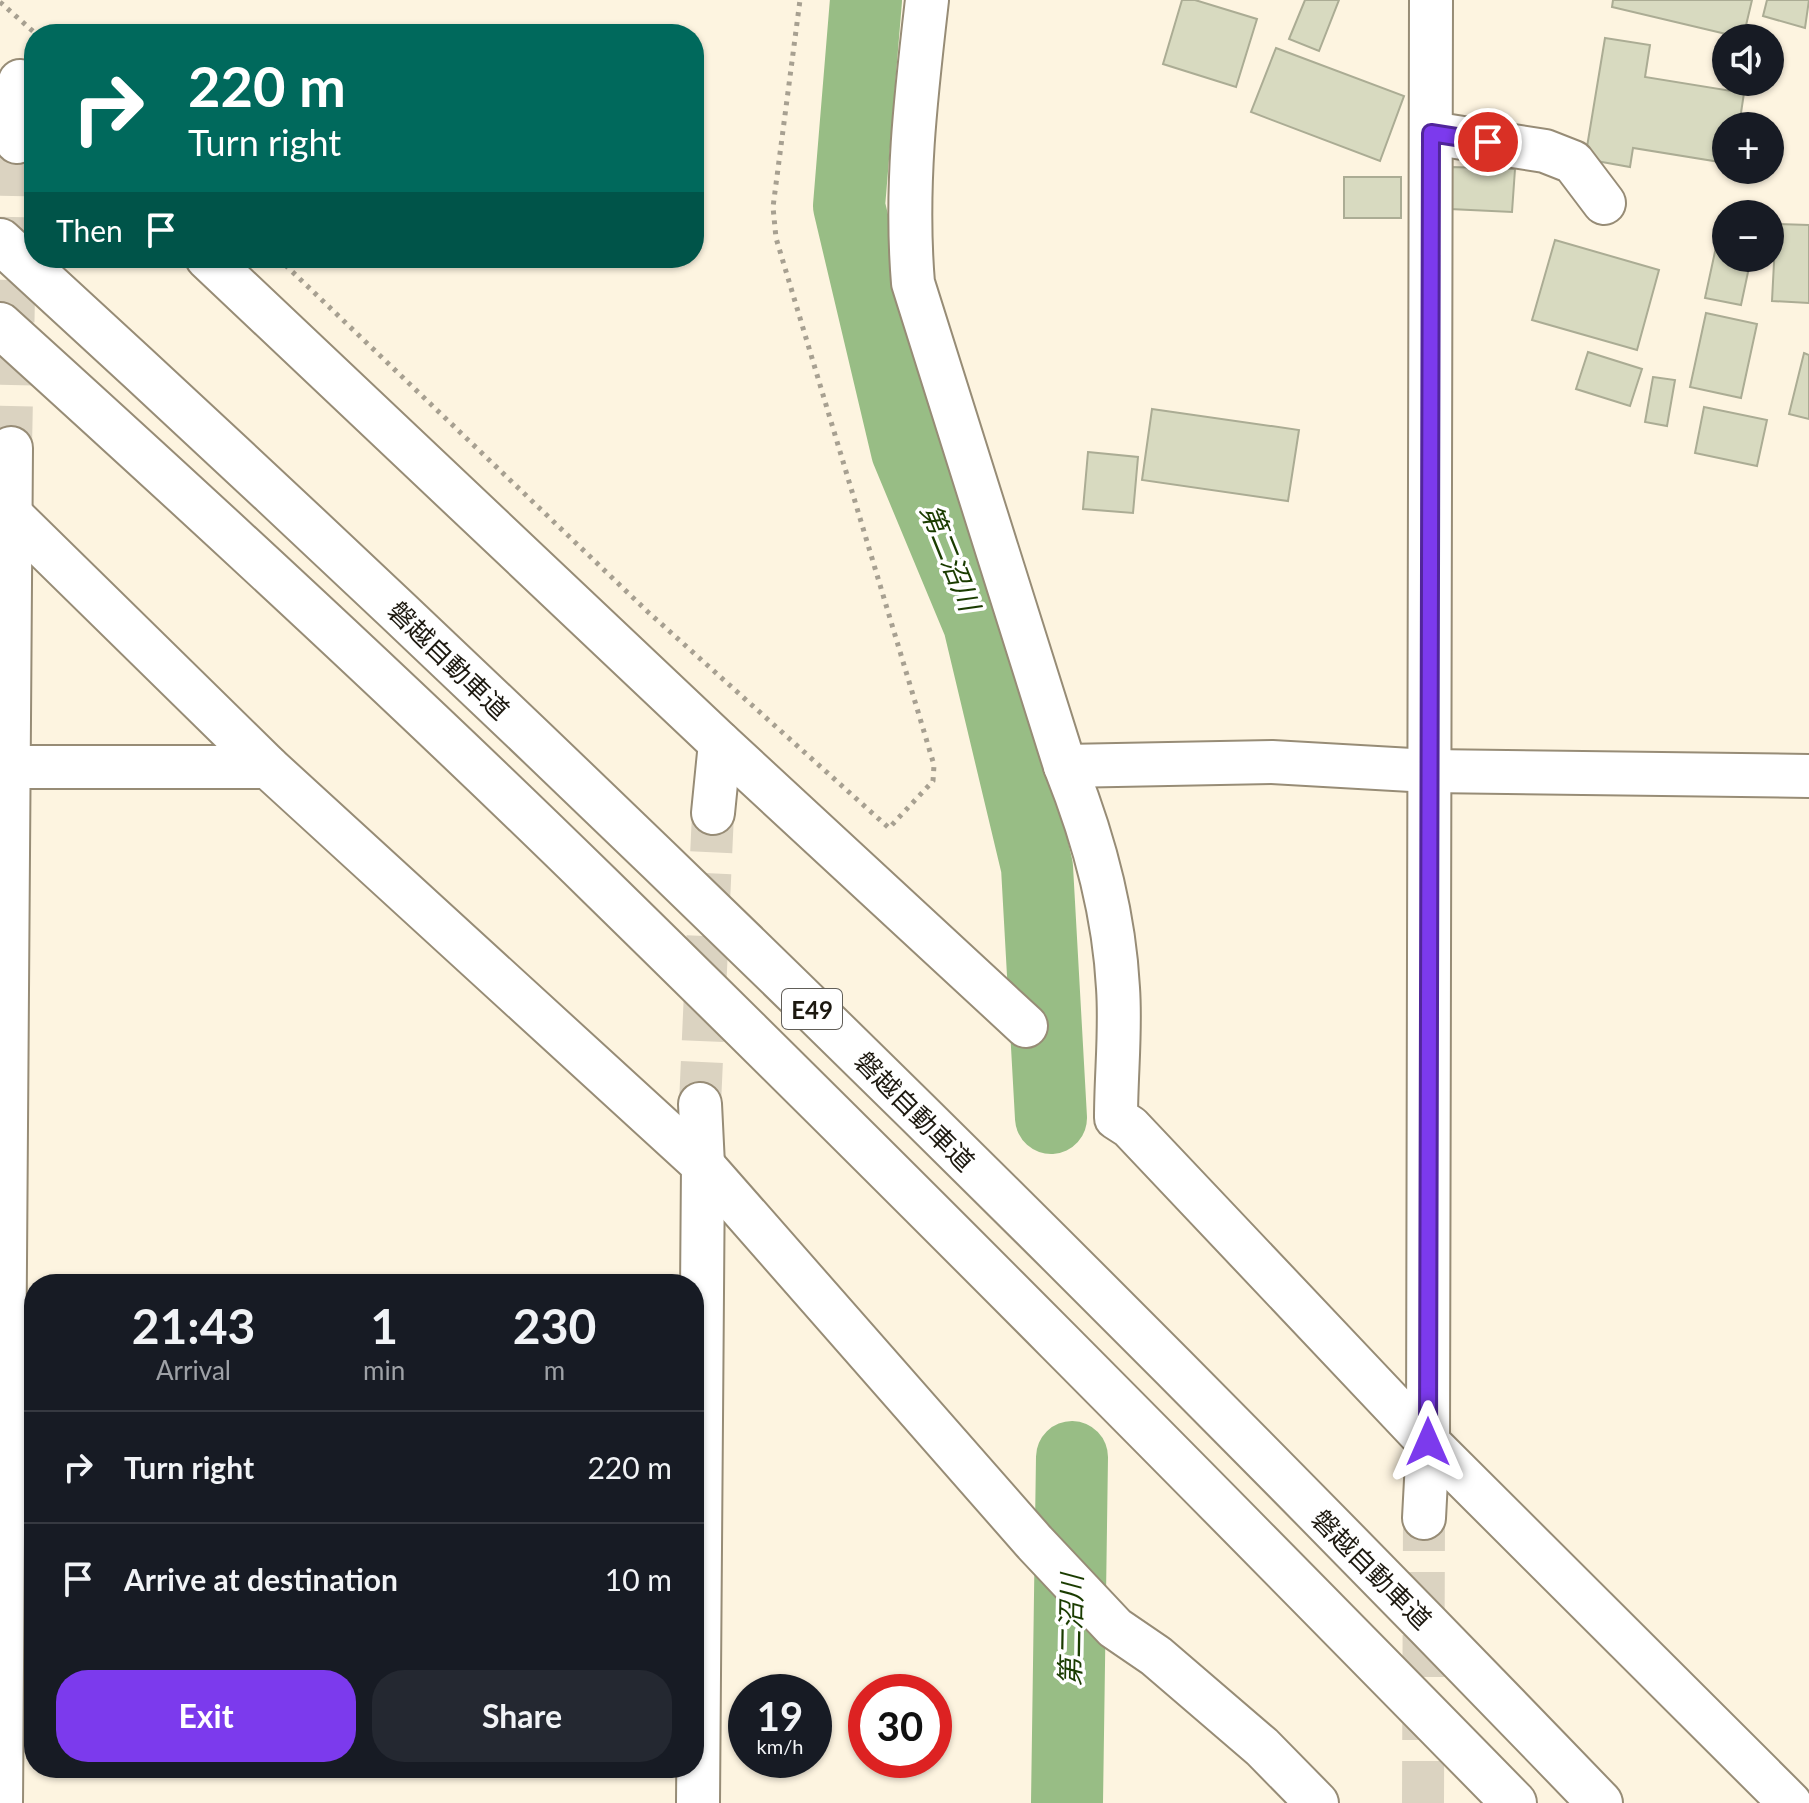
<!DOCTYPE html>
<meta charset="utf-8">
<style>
body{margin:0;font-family:Lato,"Noto Sans JP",sans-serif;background:#242831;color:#f1f3f6;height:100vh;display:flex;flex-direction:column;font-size:30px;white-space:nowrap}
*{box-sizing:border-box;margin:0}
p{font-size:26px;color:#9ea1a6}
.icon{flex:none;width:44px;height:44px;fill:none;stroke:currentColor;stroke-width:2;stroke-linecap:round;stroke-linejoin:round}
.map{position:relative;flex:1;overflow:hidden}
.drawer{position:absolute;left:24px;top:1274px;width:680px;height:504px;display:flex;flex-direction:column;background:#171b24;border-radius:32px;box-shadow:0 2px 6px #0004}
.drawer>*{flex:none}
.hud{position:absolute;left:24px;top:24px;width:680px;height:244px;border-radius:32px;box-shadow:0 2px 6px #0004;background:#00695c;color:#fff;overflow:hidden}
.controls{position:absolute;left:1712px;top:24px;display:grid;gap:16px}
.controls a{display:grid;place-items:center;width:72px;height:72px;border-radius:50%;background:#171b24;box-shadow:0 2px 6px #0004;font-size:40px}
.speed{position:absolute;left:728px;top:1674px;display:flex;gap:16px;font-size:40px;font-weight:700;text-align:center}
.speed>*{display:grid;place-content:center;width:104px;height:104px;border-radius:50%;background:#171b24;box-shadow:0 2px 6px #0004;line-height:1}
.speed small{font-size:20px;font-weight:400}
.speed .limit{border:12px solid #d22;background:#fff;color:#111}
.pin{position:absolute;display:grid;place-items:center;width:68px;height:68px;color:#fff;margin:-34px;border:4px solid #fff;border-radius:50%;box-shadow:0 2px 8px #0007}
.me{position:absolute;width:88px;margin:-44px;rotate:0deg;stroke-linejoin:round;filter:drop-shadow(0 0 6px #0008)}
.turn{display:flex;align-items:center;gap:28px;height:168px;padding:0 32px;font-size:36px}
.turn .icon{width:104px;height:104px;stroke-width:2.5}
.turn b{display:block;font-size:56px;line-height:68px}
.then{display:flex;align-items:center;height:76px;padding:0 32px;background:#0003;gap:16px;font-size:30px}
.eta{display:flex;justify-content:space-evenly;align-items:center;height:136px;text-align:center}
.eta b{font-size:48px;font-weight:700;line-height:56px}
.primary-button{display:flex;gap:16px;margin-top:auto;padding:16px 32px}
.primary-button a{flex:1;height:92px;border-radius:32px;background:#7c3aed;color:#fff;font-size:32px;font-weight:700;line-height:92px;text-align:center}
.primary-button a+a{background:#242831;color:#f1f3f6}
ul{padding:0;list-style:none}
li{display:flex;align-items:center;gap:24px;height:112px;padding:0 32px;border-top:2px solid #363941}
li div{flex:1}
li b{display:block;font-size:30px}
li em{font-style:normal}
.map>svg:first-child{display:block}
</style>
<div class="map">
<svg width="1809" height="1803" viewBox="0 0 1809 1803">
<rect width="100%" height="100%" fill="#fdf4e0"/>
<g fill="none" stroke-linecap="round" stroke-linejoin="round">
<g stroke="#98bd85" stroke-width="72">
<polyline points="866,0 849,206 907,451 979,624 1037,867 1051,1118"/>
<polyline points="1067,1803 1072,1457"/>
</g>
</g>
<g fill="#d8dac0" stroke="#abac94" stroke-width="2">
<polygon points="1182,0 1195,0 1257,19 1236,87 1163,64"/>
<polygon points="1305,0 1339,0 1319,51 1289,39"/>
<polygon points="1613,0 1752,0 1743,38 1612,7"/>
<polygon points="1767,0 1809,0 1805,28 1763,16"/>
<polygon points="1605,38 1650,45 1645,77 1744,93 1739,126 1726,126 1726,163 1633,148 1630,167 1585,159"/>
<polygon points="1276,48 1404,96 1380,161 1251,112"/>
<polygon points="1452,167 1515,169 1512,212 1450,209"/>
<rect x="1344" y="177" width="57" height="41"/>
<polygon points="1776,224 1809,225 1809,303 1772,301"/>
<polygon points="1555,240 1659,270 1637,350 1532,320"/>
<polygon points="1716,247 1726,249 1726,258 1751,258 1741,305 1705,298"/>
<polygon points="1706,313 1757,324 1741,398 1690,387"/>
<polygon points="1588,352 1642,369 1630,406 1576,389"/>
<polygon points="1804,353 1809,355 1809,419 1789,414"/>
<polygon points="1653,377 1675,380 1667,426 1645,422"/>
<polygon points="1704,407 1767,420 1757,466 1695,453"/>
<polygon points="1152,409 1299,430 1288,501 1142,480"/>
<polygon points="1088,452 1138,457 1133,513 1083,509"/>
</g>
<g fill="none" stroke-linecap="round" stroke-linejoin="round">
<g stroke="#dbd3c1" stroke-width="42" stroke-dasharray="42 21" stroke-linecap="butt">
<polyline points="11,448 17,142"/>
<polyline points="700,1104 713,813"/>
<polyline points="1423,1803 1424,1518"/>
</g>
<g stroke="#978c76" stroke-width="46">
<g id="minor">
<path d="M927 0C916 95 905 187 913 283L1065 766C1093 836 1114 912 1118 988 1121 1031 1116 1074 1116 1118L1130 1127 1428 1442 1790 1803"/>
<polyline points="1431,133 1545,151 1573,162 1604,203"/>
<polyline points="17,142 20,81"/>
<polyline points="207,258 720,743 1026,1026"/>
<polyline points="0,504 268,767 703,1165 1035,1543 1115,1628 1156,1656 1262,1747 1317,1803"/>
<polyline points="1065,766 1272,762 1429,771 1809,776"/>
<polyline points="0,767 268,767"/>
<polyline points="713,813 720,743"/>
<polyline points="1424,1518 1428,1442 1431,0"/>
<polyline points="1,1803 11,448"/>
<polyline points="698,1803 703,1165 700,1104"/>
</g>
</g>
<g stroke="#978c76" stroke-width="48">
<g id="highway">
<path d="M0 241C550 744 1083 1266 1600 1803"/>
<path d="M0 325C202 508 403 693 598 884 907 1186 1211 1494 1514 1803"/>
</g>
</g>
<g stroke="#a7a091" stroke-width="5" stroke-dasharray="4 6" stroke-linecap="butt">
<polyline points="0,2 36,34"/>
<polyline points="278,258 648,612 889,828 933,781 934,765 776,238 773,207 800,0"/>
</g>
<use href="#minor" stroke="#fff" stroke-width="42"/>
<use href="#highway" stroke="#fff" stroke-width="44"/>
</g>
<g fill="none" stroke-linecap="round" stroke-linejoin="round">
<g stroke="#51269a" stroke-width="20">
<polyline id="route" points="1428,1442 1431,133 1488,142"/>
</g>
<use href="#route" stroke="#7c3aed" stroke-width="14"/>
</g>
<g text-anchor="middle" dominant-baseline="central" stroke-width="7" stroke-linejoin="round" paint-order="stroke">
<rect fill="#fff" stroke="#615e58" stroke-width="2" x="782" y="989" width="60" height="40" rx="6"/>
<g font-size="24" font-weight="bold" fill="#1d1910">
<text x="812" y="1009">E49</text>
</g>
<g font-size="26" fill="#1d1910" stroke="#fff">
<text transform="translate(449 660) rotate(44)">磐越自動車道</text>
<text transform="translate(915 1111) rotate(45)">磐越自動車道</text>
<text transform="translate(1372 1569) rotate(45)">磐越自動車道</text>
</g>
<g font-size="28" font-style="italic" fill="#1a3c00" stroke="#fff">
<text transform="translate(951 557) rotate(68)">第二沼川</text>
<text transform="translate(1070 1630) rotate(-89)">第二沼川</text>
</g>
</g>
</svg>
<div class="controls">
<a><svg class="icon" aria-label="sound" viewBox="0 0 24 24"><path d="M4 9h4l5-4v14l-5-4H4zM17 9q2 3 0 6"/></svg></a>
<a>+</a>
<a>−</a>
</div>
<div class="speed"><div>19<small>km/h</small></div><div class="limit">30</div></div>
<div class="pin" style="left:1488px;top:142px;background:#d93025"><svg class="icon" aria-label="arrive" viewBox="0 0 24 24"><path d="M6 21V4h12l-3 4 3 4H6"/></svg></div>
<svg class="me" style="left:1428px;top:1442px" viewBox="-20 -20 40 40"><path d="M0-17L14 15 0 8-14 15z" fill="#7c3aed" stroke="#fff" stroke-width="4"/></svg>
<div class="hud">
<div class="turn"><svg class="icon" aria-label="right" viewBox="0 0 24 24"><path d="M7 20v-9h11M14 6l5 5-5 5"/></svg><div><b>220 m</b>Turn right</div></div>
<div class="then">Then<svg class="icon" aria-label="arrive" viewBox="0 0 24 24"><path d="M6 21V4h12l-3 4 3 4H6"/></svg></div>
</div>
<section class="drawer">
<div class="eta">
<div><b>21:43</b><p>Arrival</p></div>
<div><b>1</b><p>min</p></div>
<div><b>230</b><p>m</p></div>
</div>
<ul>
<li><svg class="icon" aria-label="right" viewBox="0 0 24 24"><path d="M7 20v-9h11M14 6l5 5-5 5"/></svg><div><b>Turn right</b></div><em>220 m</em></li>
<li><svg class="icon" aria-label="arrive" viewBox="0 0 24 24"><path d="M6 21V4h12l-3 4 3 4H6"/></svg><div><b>Arrive at destination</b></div><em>10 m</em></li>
</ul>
<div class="primary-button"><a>Exit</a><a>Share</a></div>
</section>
</div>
